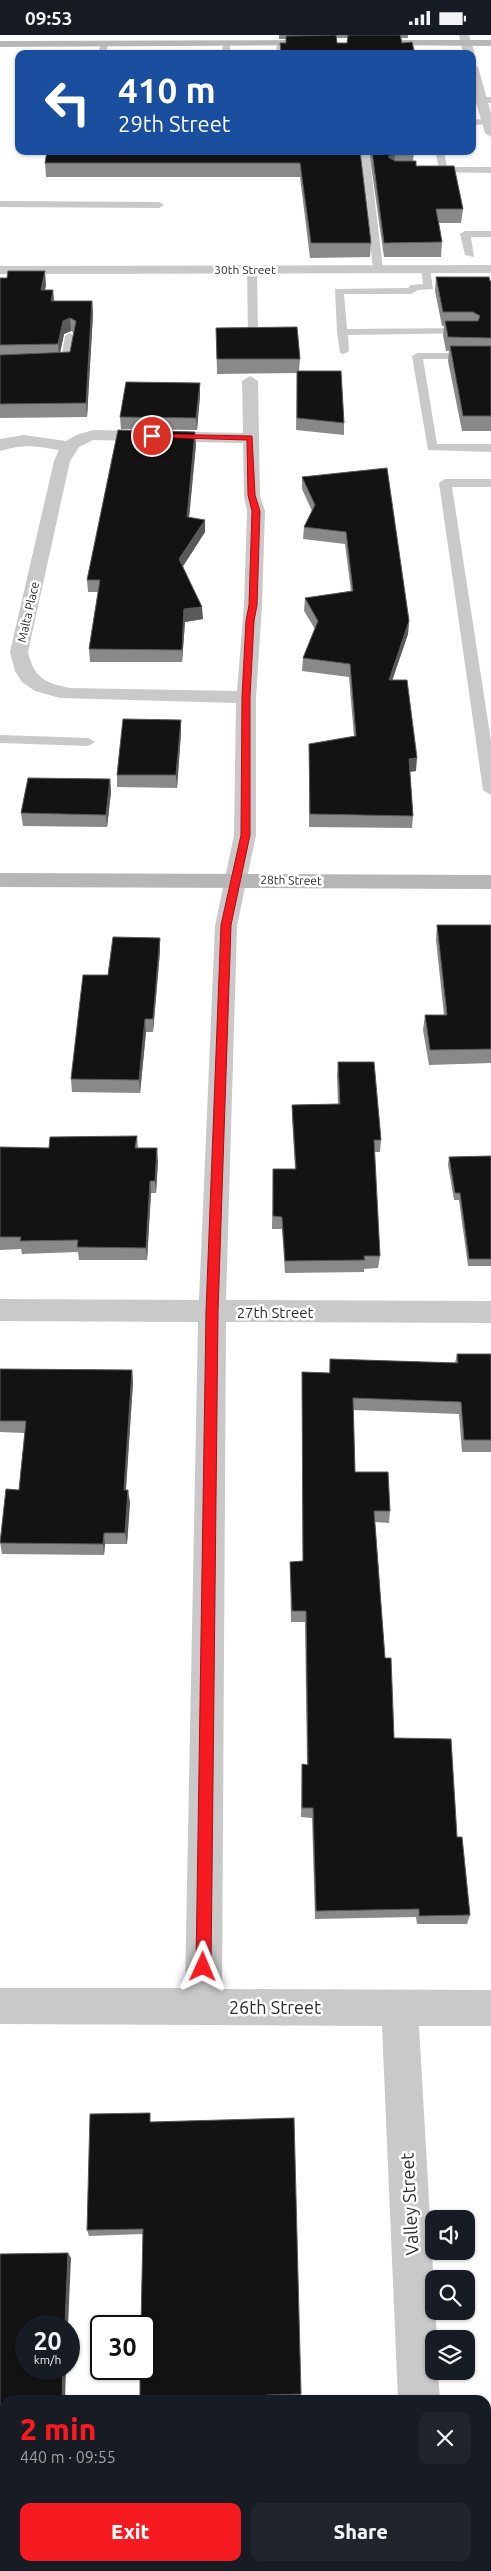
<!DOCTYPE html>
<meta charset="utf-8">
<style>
body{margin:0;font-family:Ubuntu,sans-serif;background:#20242c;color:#f1f3f6;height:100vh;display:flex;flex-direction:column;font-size:19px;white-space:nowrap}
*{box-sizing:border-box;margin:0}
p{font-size:16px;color:#9ea1a6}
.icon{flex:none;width:28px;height:28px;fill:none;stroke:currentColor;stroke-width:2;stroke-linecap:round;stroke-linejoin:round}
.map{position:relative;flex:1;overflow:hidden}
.sheet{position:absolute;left:0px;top:2360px;width:491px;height:176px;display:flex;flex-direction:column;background:#171b24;border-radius:15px 15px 0 0;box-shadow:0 1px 4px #0004}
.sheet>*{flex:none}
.hud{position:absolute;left:15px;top:15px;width:461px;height:105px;border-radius:10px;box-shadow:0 1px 4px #0004;background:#1a4fa0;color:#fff;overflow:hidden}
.controls{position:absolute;left:425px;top:2175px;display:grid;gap:10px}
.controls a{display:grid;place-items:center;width:50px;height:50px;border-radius:10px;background:#171b24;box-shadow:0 1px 4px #0004;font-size:25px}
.speed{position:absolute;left:15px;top:2280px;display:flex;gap:10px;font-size:25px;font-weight:700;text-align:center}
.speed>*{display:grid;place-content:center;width:65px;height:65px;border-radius:50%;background:#171b24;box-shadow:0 1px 4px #0004;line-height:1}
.speed small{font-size:12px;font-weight:400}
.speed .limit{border:2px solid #111;border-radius:8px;background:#fff;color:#111}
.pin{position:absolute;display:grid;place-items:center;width:42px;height:42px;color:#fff;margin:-21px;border:2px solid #fff;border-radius:50%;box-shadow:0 1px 5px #0007}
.me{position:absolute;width:55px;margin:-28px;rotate:1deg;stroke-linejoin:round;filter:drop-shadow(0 0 4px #0008)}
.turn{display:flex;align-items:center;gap:18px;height:105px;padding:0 20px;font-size:22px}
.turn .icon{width:65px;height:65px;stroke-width:2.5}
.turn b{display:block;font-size:35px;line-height:42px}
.round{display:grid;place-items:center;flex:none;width:52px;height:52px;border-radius:10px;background:#20242c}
.headline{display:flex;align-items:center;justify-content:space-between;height:85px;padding:0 20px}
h1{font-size:30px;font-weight:800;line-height:38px;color:#f61b21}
.action{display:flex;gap:10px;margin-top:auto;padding:10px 20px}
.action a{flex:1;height:58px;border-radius:10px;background:#f61b21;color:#fff;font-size:20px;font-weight:800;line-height:58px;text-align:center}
.action a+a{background:#20242c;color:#f1f3f6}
.status{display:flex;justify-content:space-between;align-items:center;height:35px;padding:0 25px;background:#171b24;direction:ltr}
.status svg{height:14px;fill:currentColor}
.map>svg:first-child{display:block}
</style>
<div class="status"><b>09:53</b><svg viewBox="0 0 49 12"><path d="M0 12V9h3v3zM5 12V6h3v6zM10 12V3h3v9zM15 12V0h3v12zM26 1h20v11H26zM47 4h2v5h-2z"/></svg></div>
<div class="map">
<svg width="491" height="2536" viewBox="0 0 491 2536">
<rect width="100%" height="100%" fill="#fff"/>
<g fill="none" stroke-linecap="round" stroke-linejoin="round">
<g fill="#c9c9c9" fill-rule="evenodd">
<polygon points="223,6 230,8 230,19 222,19"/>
<polygon points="277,6 284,8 284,19 276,19"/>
<polygon points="101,7 108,9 106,19 98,19"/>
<rect x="472" y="62" width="19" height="6"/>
<polygon points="472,84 491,85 491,89 472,90"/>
<polygon points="360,116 369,116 383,234 378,237 373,234"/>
<polygon points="435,116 444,116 447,132 491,132 491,138 440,137"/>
<polygon points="0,166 159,167 164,170 159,173 0,172"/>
<polygon points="465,196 491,196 491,202 471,202 474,222 465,220 460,199"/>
<polygon points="252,231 257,234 258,300 253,303 248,300 247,234"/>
<polygon points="421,232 430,234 433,254 418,255 411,259 344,259 347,294 470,293 475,296 474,298 348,300 349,316 344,319 340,318 337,297 335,254 408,253 411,250 423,249"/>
<polygon points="70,298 75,301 70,330 0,332 0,326 61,325 65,301"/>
<polygon points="417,318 491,318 491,324 423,324 437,409 491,409 491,417 428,415 412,321"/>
<polygon points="445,444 491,444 491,452 452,452 491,706 491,760 483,755 439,448"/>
<polygon points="0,700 88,703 95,707 88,711 0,708"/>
</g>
<g fill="#c9c9c9" fill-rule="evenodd">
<polygon points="459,0 469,0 475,19 473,21 472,19 463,19"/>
<polygon points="472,29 478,32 491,78 491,102 485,98 472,54"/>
<polygon points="491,230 491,238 0,239 0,231"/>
<path d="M250 341 258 346 260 461 265 476 262 570 256 662V800L237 891 226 1265 491 1266V1288L226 1287 222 1954 491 1955V1991H419L437 2304H434V2336H438L440 2365H398L382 1991 0 1989V1953H185L198 1287 0 1286V1264L199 1265 215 891 234 800 236 668 60 663 35 656 22 647 15 636 10 617 54 426 59 415C32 411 26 409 0 416V404L24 400 66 406 76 400 93 395 243 398 242 346ZM93 405 243 408 244 461 247 476 244 570 237 656 70 653C45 648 34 643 28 617L70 426 79 412Z"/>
<rect x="405" y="2531" width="44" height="5"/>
</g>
<g fill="#b6b6b6" fill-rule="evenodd">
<polygon points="317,5 321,6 321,10 0,12 0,6"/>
<polygon points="375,5 491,5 491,11 371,10 370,8"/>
<polygon points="0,838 491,840 491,854 0,852"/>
</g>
</g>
<g fill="#898989" fill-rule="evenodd">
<path d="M279 0H408V3H401L402 8 415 19H280V8H286V4H279ZM337 3H347V8H337Z"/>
<polygon points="360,116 371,208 370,222 310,223 300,142 46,142 45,128"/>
<polygon points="369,116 414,116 413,126 416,131 463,174 461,188 439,188 442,207 441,222 384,222"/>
<polygon points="436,242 491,246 491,396 462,396 448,326 449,316 446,316 443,300 444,291 442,291 435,256"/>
<path d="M0 243 46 250 45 255H53L54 266H92L93 279 87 382 0 383ZM71 296 74 298 70 317 60 318 64 299Z"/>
<polygon points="216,293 300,324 299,336 344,388 344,400 296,395 297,338 217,339"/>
<polygon points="200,348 200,360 197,395 121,394 120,382"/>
<polygon points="196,409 189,482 205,485 205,497 183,531 203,584 185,587 182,627 90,627 89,614 98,557 88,557 87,545"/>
<polygon points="387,433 409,586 408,599 392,645 416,736 410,737 413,781 412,793 309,792 309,709 354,701 349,642 302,636 303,623 315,594 304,576 305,563 351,556 345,509 303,504 304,492 312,476 302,454 302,442"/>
<polygon points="181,685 181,698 177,753 117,752 117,740"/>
<polygon points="110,744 111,757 107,792 23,791 21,778"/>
<polygon points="437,890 491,890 491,1028 429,1030 423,995 425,980 444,980 436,905"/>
<polygon points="160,903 160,916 153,997 146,997 140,1058 72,1057 71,1044"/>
<polygon points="338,1027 381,1105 380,1117 374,1117 380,1221 378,1233 364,1234 364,1237 285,1238 282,1194 272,1194 273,1134 295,1134 292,1082 292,1070 338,1069 337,1040"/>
<polygon points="137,1101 138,1113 158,1126 156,1158 151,1158 147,1225 79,1225 78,1217 22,1219 21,1214 0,1215 0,1112 49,1113"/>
<polygon points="491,1121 491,1231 468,1231 459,1165 454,1165 448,1130 449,1122"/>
<polygon points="457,1319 491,1319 491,1417 462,1417 459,1379 353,1375 355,1437 390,1476 389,1488 375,1487 385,1623 394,1703 457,1802 470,1880 467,1889 417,1889 416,1882 315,1884 312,1783 301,1782 302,1729 307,1730 305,1587 291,1587 290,1538 290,1527 303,1526 302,1337 329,1338 330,1324 455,1328"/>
<polygon points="0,1334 132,1335 133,1347 126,1455 130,1467 127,1509 105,1509 104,1520 2,1519 0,1506 19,1455 25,1398 0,1397"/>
<polygon points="152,2087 301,2359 300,2362 266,2363 143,2199 89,2201 87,2195"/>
</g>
<g fill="#5a5a5a">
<polygon points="395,116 394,130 388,122"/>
<polygon points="45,236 46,250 42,268 41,255"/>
<polygon points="53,255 54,268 51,266"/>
<polygon points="92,266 93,279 87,382 86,368"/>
<polygon points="70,283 71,296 64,299 59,323 58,309 63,286"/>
<polygon points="200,348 200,360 197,395 196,383"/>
<polygon points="195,397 196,409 188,494 187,482"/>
<polygon points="205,485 205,497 180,536 179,524"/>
<polygon points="202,572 203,584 185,587 182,627 182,615 184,574"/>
<polygon points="409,586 408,599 388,658 389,645"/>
<polygon points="181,685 181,698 177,753 176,740"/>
<polygon points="417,723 416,736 408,737 409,724"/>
<polygon points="110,744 111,757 107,792 106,780"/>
<polygon points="160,903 160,916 153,997 153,984"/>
<polygon points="145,984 146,997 140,1058 139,1045"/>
<polygon points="157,1113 158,1126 156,1158 155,1146"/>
<polygon points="150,1146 151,1158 147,1225 146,1213"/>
<polygon points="132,1335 133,1347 125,1467 124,1455"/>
<polygon points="128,1455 130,1467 127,1509 125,1498"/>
<polygon points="104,1498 105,1509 104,1520 103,1509"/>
<polygon points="68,2218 71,2223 68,2291 65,2291"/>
<polygon points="63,2334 66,2334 65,2365 62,2365"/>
</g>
<g fill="#131313" stroke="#5a5a5a">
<polygon points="336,0 337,8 347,8 348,0 400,0 402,8 412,7 415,19 281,19 280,8 286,8 286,1"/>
<polygon points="47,116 360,116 371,208 311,208 300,128 45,128"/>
<polygon points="372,116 395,116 388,122 395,126 416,126 416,131 454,131 463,174 436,174 442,207 384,208"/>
<polygon points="8,236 45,236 41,255 53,255 51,266 92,266 86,368 0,369 0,320 70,317 76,286 70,283 63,286 58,309 0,310 0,243 7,243"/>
<polygon points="436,242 489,242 490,246 491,246 491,303 448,302 445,286 478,286 480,281 473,277 443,277"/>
<polygon points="297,292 300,324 217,324 216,293"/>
<polygon points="450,311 491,311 491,381 463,381"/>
<polygon points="297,336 341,336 344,388 297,383"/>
<polygon points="126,347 200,348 196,383 120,382"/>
<polygon points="118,395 195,397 187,482 205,485 179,524 202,572 184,574 182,615 89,614 100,545 87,545"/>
<polygon points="387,433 409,586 389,645 407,645 417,723 409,724 413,781 310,779 309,709 356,701 350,629 303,623 318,586 305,563 353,556 346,497 304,492 315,470 302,442"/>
<polygon points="123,684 181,685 176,740 117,740"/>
<polygon points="28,743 110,744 106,780 21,778"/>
<polygon points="437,890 491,890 491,1014 430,1015 425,980 447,980"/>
<polygon points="113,902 160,903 153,984 145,984 139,1045 71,1044 83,940 108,940"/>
<polygon points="338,1027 374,1027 381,1105 374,1105 380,1221 364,1221 365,1225 285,1226 282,1182 273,1181 273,1134 296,1134 292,1070 340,1069"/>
<polygon points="137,1101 135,1113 157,1113 155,1146 150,1146 146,1213 77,1212 78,1205 20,1206 21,1202 0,1202 0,1112 49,1113 50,1102"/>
<polygon points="491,1121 491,1224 469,1224 460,1158 455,1158 449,1122"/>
<polygon points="457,1319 491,1319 491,1405 464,1405 461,1367 353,1363 355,1437 388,1437 390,1476 374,1476 385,1623 391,1623 394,1703 451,1704 457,1802 462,1802 470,1880 419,1881 419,1874 316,1876 313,1773 302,1773 302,1729 308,1730 306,1576 292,1576 290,1527 303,1526 302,1337 330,1338 330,1324 458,1328"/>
<polygon points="0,1334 132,1335 124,1455 128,1455 125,1498 104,1498 103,1509 0,1508 6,1454 19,1455 26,1386 0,1386"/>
<polygon points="150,2078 150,2087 294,2083 301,2359 266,2360 266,2365 140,2365 140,2334 144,2334 144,2291 141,2291 143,2194 87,2195 90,2079"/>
<polygon points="68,2218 65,2291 26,2291 26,2334 63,2334 62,2365 5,2365 5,2531 265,2531 265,2536 0,2536 0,2219"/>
</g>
<polygon fill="#f61b21" stroke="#a01215" points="152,399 252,401 255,460 260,476 257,570 254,586 250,662 250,800 231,890 218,1277 211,1932 208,1938 203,1940 198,1938 196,1932 206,1277 221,890 241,800 242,662 246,586 249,570 252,476 248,460 247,405 150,402"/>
<g text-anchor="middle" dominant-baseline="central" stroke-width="5" stroke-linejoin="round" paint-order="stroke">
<g font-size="12" fill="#2c2c2c" stroke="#fff">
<text x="245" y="234">30th Street</text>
<text transform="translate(28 577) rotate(-77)">Malta Place</text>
<text transform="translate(291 845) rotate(1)">28th Street</text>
</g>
<g font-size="15" fill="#2c2c2c" stroke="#fff">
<text x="275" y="1277">27th Street</text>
</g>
<g font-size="18" fill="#2c2c2c" stroke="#fff">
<text x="275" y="1972">26th Street</text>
<text transform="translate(409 2169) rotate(-93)">Valley Street</text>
</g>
</g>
</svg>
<div class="controls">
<a><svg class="icon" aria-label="sound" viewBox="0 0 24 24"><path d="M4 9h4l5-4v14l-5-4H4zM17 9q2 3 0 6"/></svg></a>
<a><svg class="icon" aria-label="search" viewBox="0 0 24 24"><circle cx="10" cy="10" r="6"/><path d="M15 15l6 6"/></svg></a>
<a><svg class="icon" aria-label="layers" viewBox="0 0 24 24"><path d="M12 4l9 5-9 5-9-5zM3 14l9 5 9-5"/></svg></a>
</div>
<div class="speed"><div>20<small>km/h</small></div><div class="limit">30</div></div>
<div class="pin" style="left:152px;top:401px;background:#d93025"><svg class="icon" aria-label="arrive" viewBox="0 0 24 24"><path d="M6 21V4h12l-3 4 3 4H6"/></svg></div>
<svg class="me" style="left:203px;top:1932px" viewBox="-20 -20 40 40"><path d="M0-17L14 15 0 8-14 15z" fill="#f61b21" stroke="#fff" stroke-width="4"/></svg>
<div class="hud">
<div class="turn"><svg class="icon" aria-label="left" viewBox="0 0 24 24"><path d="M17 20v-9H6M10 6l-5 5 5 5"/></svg><div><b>410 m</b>29th Street</div></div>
</div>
<section class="sheet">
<div class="headline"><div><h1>2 min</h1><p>440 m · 09:55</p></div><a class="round"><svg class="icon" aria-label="close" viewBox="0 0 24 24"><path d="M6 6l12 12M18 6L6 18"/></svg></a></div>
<div class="action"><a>Exit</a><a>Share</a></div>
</section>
</div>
